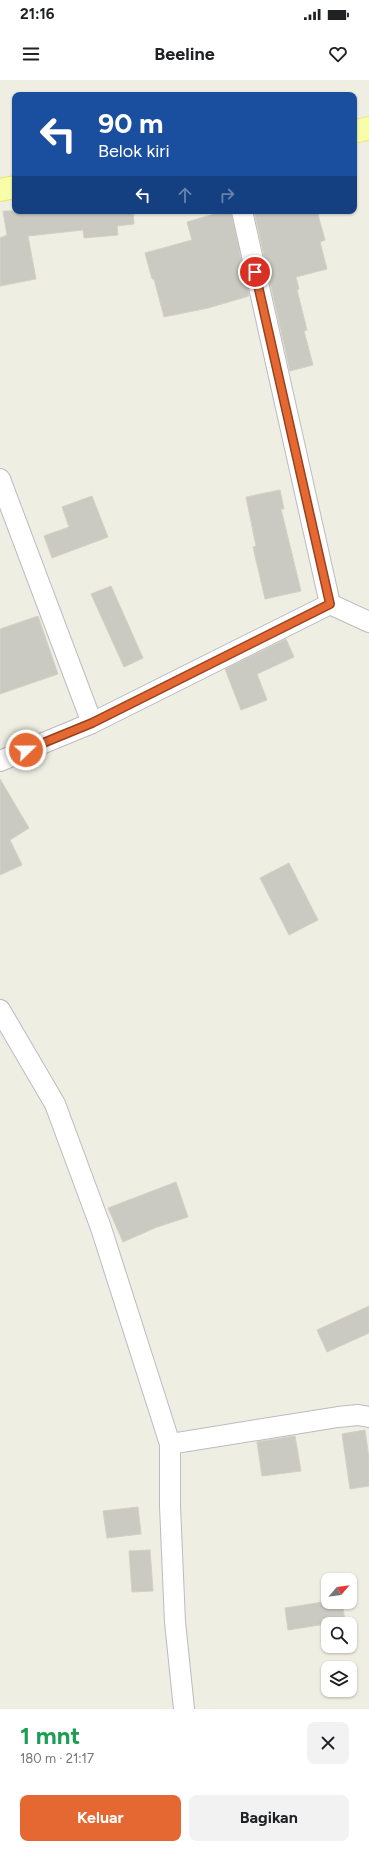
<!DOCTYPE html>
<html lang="id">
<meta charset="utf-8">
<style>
body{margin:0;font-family:Figtree,sans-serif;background:#f2f2f2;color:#202124;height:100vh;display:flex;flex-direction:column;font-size:15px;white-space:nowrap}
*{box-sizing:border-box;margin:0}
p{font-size:13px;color:#757577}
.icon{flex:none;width:22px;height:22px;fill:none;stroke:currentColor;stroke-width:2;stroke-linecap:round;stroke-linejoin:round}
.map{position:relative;height:1629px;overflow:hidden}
.sheet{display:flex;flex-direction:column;background:#fff;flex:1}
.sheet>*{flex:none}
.hud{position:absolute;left:12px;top:12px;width:345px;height:122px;border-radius:8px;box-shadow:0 1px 3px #0004;background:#1a4fa0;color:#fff;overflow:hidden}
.needle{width:26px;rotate:62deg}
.fabs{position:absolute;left:321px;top:1493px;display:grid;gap:8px}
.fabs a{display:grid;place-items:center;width:36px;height:36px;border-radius:8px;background:#fff;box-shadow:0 1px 3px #0004;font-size:20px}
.pin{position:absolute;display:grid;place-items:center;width:34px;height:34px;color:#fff;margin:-17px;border:2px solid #fff;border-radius:50%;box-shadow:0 1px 4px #0007}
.me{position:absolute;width:44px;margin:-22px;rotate:68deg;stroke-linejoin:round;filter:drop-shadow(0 0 3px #0008)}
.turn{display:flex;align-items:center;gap:14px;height:84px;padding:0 20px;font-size:18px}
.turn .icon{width:52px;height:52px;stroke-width:2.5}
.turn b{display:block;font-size:28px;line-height:34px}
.lanes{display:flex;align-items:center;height:38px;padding:0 20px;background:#0003;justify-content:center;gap:20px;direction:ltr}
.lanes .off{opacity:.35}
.round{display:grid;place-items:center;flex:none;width:42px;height:42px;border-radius:8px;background:#f2f2f2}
.headline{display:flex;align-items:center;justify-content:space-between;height:68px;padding:0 20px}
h1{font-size:24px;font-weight:700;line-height:30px;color:#1e9e55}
.button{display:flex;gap:8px;margin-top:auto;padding:8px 20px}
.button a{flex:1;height:46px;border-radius:8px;background:#e56731;color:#fff;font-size:16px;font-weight:700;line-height:46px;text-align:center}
.button a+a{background:#f2f2f2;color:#202124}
.status{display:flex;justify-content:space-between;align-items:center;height:28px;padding:0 20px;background:#fff;direction:ltr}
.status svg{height:11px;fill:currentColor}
header{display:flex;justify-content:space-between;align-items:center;height:52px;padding:0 20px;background:#fff;font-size:18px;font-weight:700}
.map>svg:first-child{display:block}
</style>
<div class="status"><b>21:16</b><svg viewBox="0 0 49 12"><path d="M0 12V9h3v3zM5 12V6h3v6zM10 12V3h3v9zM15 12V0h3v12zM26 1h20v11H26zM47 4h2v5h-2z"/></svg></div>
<header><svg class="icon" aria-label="menu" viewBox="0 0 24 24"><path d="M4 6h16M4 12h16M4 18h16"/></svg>Beeline<svg class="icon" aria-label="heart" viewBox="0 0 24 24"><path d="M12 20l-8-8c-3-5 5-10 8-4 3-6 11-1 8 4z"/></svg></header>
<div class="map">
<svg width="369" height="1629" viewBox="0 0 369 1629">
<rect width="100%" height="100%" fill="#eeeee3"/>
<g fill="#cacac2" stroke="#d2d1c2">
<polygon points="3,131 133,131 134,144 117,146 118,155 84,158 83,150 28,156 36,199 0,206 0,158 7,155"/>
<polygon points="225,131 231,131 249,216 208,228 164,237 154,199 152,199 145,173 192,160 187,142"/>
<polygon points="254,131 317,131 325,160 320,162 327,189 296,197 299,209 297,210 307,250 304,251 313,285 290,291"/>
<polygon points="280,410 284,429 281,429 301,511 265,519 253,467 256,466 246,417"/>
<polygon points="92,416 108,457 52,478 44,456 69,447 62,427"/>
<polygon points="111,506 143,578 124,587 91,514"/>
<polygon points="38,536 58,594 0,614 0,549"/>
<polygon points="286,559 294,577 257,594 267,620 241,630 225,589"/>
<polygon points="0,699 29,748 10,760 22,785 0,795"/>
<polygon points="289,783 318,840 289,855 260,798"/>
<polygon points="176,1102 188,1137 157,1147 123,1162 108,1128"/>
<polygon points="369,1226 369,1253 327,1272 317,1250"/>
<polygon points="365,1350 369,1378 369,1406 350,1409 342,1354"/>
<polygon points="295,1356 301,1391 262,1396 257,1362"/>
<polygon points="138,1427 141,1454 107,1458 103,1431"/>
<polygon points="150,1470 153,1511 132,1512 129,1471"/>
<polygon points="323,1522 342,1522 345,1541 288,1550 285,1528"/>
</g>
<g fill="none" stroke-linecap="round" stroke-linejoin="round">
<g stroke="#bbbbc1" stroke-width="22">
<g id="street">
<polyline points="242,131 330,524"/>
<polyline points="0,399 92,643"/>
<polyline points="330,524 369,542"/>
<polyline points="0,681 92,643 330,524"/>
<polyline points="0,930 55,1024 101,1148 170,1364 170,1426 175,1542 184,1629"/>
<polyline points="170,1364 338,1337 358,1335 369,1337"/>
</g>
</g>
<g stroke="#eee55c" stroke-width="24">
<g id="primary">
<polyline points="354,52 369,48"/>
<polyline points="0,110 15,107"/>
</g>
</g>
<use href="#street" stroke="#fff" stroke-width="20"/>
<use href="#primary" stroke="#f8fda9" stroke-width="22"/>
</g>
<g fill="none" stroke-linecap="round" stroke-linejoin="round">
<g stroke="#954320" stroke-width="10">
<polyline id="route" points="26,670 92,643 330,524 255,192"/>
</g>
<use href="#route" stroke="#e56731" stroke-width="7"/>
</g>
</svg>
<div class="fabs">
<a><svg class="needle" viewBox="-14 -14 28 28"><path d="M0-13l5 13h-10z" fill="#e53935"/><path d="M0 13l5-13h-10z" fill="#757577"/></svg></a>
<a><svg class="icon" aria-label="search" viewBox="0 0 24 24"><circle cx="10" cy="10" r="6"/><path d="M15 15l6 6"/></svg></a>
<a><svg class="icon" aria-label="layers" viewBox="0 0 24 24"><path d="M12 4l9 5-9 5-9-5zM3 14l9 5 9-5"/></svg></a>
</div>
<div class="pin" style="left:255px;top:192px;background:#d93025"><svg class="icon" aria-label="arrive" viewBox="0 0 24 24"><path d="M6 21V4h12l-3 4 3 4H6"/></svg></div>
<svg class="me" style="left:26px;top:670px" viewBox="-20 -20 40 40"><circle r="17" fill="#e56731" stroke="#fff" stroke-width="3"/><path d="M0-11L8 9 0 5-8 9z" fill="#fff"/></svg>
<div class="hud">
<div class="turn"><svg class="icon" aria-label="left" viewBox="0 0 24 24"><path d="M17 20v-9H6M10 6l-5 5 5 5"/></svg><div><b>90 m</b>Belok kiri</div></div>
<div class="lanes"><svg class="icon" aria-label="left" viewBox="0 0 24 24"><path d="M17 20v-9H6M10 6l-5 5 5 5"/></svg><svg class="icon off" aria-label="ahead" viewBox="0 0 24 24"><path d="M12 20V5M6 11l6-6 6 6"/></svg><svg class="icon off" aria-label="right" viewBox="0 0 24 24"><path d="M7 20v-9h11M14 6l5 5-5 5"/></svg></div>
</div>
</div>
<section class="sheet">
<div class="headline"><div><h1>1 mnt</h1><p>180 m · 21:17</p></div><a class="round"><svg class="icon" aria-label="close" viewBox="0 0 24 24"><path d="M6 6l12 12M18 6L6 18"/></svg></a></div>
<div class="button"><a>Keluar</a><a>Bagikan</a></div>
</section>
